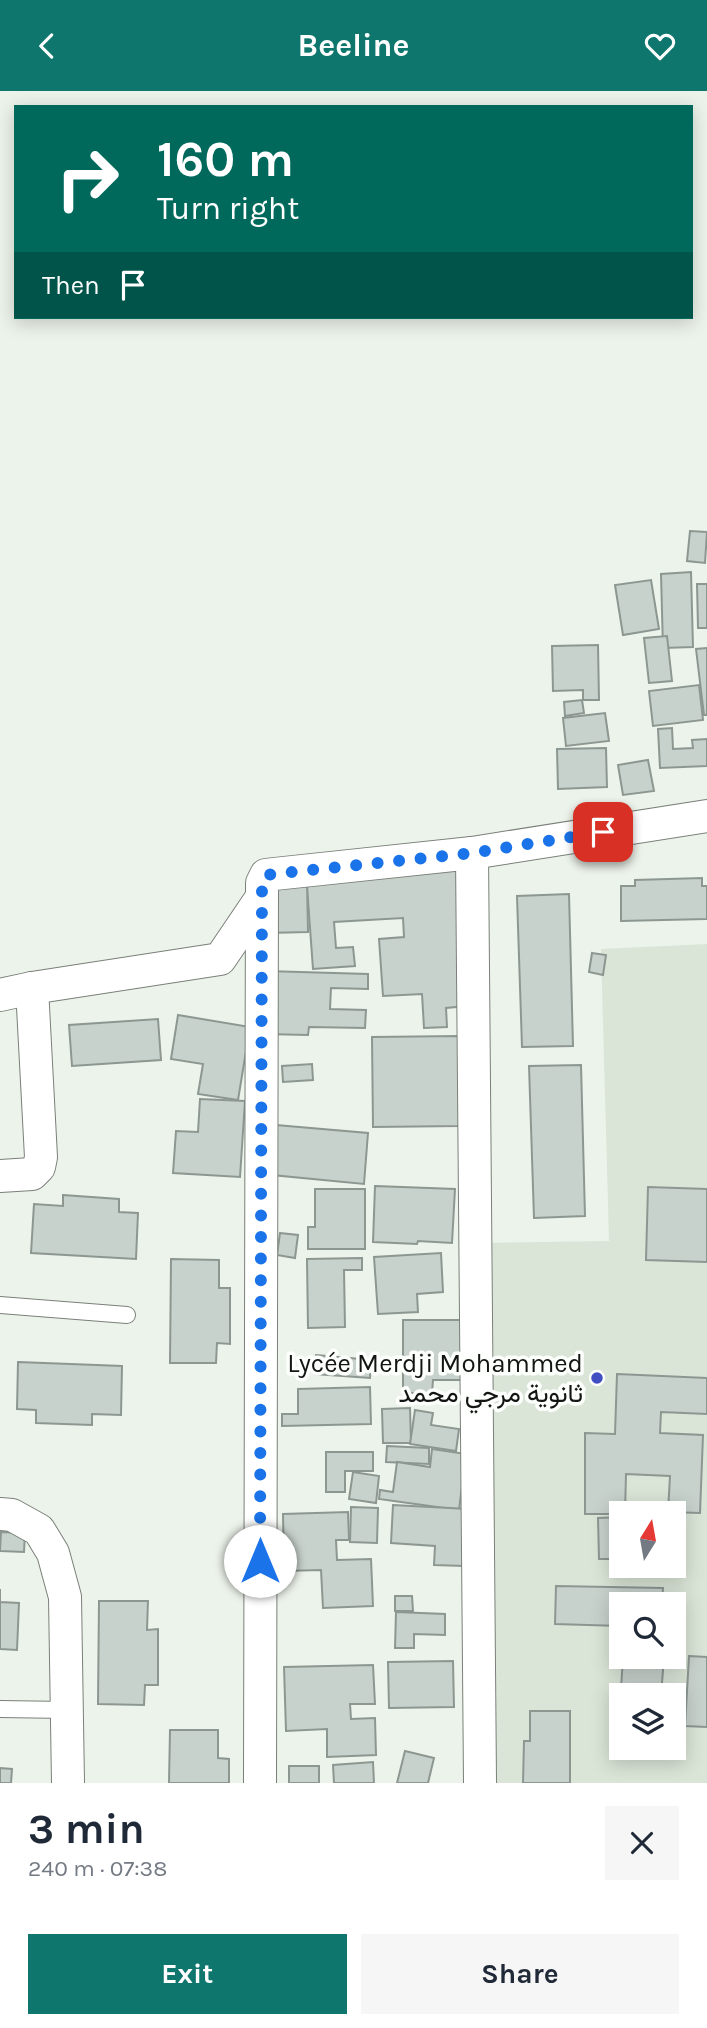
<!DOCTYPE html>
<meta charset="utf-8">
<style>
body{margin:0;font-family:Karla,Vazirmatn,sans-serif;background:#f6f6f7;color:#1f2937;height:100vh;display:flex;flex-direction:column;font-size:26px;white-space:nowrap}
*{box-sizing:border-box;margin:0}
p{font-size:23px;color:#747a83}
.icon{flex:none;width:38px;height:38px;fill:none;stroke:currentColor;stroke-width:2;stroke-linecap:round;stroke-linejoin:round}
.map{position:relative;height:1692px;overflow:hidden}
.sheet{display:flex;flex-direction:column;background:#fff;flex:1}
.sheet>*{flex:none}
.banner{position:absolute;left:14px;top:14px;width:679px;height:214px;border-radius:0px;box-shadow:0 4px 18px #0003;background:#00695c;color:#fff;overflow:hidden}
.needle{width:46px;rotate:11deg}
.fabs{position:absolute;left:609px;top:1410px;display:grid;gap:14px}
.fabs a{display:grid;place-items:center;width:77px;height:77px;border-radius:0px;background:#fff;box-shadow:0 4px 18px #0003;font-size:35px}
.pin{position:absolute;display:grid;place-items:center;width:60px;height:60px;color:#fff;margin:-30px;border-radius:14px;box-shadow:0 4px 10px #0006}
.me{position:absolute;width:77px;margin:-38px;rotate:0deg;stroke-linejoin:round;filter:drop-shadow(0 0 5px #0008)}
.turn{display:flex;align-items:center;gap:24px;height:147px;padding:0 28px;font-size:32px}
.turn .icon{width:91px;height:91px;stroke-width:2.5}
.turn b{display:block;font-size:49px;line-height:60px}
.then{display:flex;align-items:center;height:66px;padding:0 28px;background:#0003;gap:14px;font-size:26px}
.round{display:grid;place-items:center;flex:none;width:74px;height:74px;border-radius:0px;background:#f6f6f7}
.headline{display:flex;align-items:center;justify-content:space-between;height:119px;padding:0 28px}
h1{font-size:42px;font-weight:700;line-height:52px}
.primary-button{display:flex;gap:14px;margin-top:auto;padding:14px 28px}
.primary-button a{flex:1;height:80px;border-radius:0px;background:#0f766e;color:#fff;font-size:28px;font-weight:700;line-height:80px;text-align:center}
.primary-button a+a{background:#f6f6f7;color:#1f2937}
header{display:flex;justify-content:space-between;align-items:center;height:91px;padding:0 28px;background:#0f766e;color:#fff;font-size:32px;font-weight:700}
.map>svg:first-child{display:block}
</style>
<header><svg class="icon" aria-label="back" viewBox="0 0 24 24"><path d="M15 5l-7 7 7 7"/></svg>Beeline<svg class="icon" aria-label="heart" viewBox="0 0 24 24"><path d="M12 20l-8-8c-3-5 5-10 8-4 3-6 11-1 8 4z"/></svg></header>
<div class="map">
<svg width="707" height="1692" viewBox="0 0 707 1692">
<rect width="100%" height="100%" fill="#ecf3ea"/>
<path fill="#dae5d7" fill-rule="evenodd" d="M707 853V1692H494L484 1152 609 1150 601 858ZM621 1423H674V1475H621ZM621 1514H674V1566H621ZM621 1605H674V1657H621Z"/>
<g fill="#c8d2cd" stroke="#8d9792" stroke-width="2">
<polygon points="690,440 707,441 705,472 687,470"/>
<polygon points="691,481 693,556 663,557 661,483"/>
<polygon points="651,489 659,538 623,544 615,494"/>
<polygon points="697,493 707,493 707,537 698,537"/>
<polygon points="667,545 672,590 649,592 644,547"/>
<polygon points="598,554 599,609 583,609 583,599 553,600 552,555"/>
<polygon points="707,557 707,624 704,624 696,558"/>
<polygon points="699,594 703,629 653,635 649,600"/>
<polygon points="582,609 584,622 565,625 564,611"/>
<polygon points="605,622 609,650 566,655 563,627"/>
<polygon points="672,637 673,658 693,657 692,649 707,648 707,675 660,677 658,638"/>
<polygon points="606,657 607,696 558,698 557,658"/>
<polygon points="648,669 654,700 623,704 618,674"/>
<polygon points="457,772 467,915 446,917 447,936 424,937 422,903 383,905 379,848 404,846 403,827 334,831 336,857 353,856 355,875 313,878 306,782"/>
<polygon points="702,787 702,795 707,795 707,828 621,830 621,795 635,795 635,789"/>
<polygon points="307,790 308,841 267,842 266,791"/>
<polygon points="569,803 573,955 522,956 517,805"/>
<polygon points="592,862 606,864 603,884 589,881"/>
<polygon points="266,880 368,883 368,898 331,897 330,918 366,919 365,937 309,936 308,944 264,943"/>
<polygon points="178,924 250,936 238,1009 198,1003 203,973 171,968"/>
<polygon points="158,928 161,969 72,975 69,934"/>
<polygon points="458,945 460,1035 373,1036 372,946"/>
<polygon points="312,973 313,989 283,991 282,975"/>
<polygon points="581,974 585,1125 534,1127 529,975"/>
<polygon points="200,1008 245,1010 240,1086 173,1082 176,1040 198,1041"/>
<polygon points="276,1034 368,1042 364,1093 272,1084"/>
<polygon points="375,1095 455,1098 452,1152 418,1150 417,1153 373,1151"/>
<polygon points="648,1096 707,1098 707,1171 646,1169"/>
<polygon points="315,1098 365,1098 365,1158 308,1158 308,1136 315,1136"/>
<polygon points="63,1104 119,1108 119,1121 138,1122 136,1168 31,1162 34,1113 63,1115"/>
<polygon points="280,1142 298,1144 295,1167 277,1164"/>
<polygon points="441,1162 443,1201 417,1203 418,1221 378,1223 374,1166"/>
<polygon points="362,1167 362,1179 344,1179 345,1236 308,1237 307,1168"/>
<polygon points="171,1168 219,1169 219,1197 230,1197 230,1253 217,1252 216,1272 170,1272"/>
<polygon points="403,1229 461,1229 461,1289 433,1289 432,1302 403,1302"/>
<polygon points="316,1264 371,1269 370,1287 315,1283"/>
<polygon points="18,1271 122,1275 121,1324 92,1323 92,1334 36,1332 36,1319 17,1318"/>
<polygon points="617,1283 707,1287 707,1323 661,1321 660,1342 703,1344 700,1422 668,1421 670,1385 626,1383 625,1423 585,1423 585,1342 615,1343"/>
<polygon points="370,1296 371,1333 282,1335 282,1323 298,1323 298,1298"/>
<polygon points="410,1317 411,1352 383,1352 382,1318"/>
<polygon points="415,1319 433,1322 431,1334 459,1338 456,1360 410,1353"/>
<polygon points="387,1355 429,1357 429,1373 386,1371"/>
<polygon points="432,1358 466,1363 459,1419 379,1408 380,1399 393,1401 397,1371 430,1376"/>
<polygon points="326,1361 373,1361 373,1380 345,1380 345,1401 326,1401"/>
<polygon points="353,1381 379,1385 376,1412 349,1408"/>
<polygon points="393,1414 468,1418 464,1475 434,1474 435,1455 391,1452"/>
<polygon points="351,1416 378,1417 377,1452 350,1451"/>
<polygon points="348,1421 349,1449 336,1449 337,1469 371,1468 373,1515 323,1517 321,1479 284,1480 283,1423"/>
<polygon points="621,1426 621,1468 599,1468 598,1427"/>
<polygon points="1,1441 25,1442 24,1461 0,1460"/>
<polygon points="556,1495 663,1497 662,1514 621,1514 621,1535 555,1533"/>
<polygon points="0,1498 0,1511 19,1512 17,1559 0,1558"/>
<polygon points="395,1505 412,1505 413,1520 395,1520"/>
<polygon points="99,1510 148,1510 147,1539 158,1538 158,1594 145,1594 144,1614 98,1613"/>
<polygon points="396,1521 445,1523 445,1544 414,1543 414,1557 395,1557"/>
<polygon points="689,1565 707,1566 707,1636 685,1635"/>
<polygon points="623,1566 664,1566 661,1605 621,1605 620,1614"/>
<polygon points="453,1570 454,1616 389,1617 388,1571"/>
<polygon points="373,1574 375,1613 350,1613 351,1628 375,1627 376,1664 327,1666 327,1638 286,1640 284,1576"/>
<polygon points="530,1620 570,1620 570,1692 523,1692 524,1650 530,1650"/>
<polygon points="170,1639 218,1639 218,1667 229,1668 229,1692 169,1692"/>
<polygon points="405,1660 434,1667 428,1692 397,1692"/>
<polygon points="373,1671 374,1692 334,1692 333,1674"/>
<rect x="289" y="1675" width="30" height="17"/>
<polygon points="0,1677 12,1678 11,1692 0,1692"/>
</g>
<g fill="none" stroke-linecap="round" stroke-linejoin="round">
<g stroke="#7a8079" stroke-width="18">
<g id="service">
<polyline points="0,1214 127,1224"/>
<polyline points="0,1618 67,1619"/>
</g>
</g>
<g stroke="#7a8079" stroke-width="34">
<g id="minor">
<polyline points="472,762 480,1692"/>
<polyline points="0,904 32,897 220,868 262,806"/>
<polyline points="0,1085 32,1083 39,1076 41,1066 32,897"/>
<polyline points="0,1423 12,1424 39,1439 53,1462 65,1506 68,1692"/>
<polyline points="260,1692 262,792 266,784 274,783 472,762 707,725"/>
</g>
</g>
<use href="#service" stroke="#fff" stroke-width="16"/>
<use href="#minor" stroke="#fff" stroke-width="32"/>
</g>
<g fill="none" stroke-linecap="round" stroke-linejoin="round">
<polyline stroke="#1a73e8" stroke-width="12" stroke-dasharray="0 21.6" points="260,1470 262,792 266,784 274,783 472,762 603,741"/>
</g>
<circle fill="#424fc3" stroke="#fcfffb" stroke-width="2.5" cx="597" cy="1287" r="7"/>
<g text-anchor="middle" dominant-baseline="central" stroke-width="7" stroke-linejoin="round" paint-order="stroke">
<g font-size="26" fill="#131512" stroke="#fcfffb" text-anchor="end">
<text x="583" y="1272">Lycée Merdji Mohammed<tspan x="583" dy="30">ثانوية مرجي محمد</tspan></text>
</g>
</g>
</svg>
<div class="fabs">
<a><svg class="needle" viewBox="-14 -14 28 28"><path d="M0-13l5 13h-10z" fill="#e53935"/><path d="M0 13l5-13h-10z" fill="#747a83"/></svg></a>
<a><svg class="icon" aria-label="search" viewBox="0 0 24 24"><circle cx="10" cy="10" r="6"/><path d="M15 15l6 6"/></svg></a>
<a><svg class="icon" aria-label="layers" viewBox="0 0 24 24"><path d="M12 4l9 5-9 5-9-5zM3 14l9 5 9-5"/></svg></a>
</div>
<div class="pin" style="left:603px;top:741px;background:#d93025"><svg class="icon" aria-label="arrive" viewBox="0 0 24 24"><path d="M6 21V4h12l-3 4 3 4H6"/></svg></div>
<svg class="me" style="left:260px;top:1470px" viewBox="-20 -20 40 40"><circle r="19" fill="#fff"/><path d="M0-13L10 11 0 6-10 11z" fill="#1a73e8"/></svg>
<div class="banner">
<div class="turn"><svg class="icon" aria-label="right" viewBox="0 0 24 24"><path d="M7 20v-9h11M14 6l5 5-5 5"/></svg><div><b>160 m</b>Turn right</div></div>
<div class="then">Then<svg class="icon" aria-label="arrive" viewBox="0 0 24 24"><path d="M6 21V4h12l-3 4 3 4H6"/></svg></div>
</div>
</div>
<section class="sheet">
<div class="headline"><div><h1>3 min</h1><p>240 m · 07:38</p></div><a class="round"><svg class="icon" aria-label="close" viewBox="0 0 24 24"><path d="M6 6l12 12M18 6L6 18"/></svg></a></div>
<div class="primary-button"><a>Exit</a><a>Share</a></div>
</section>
